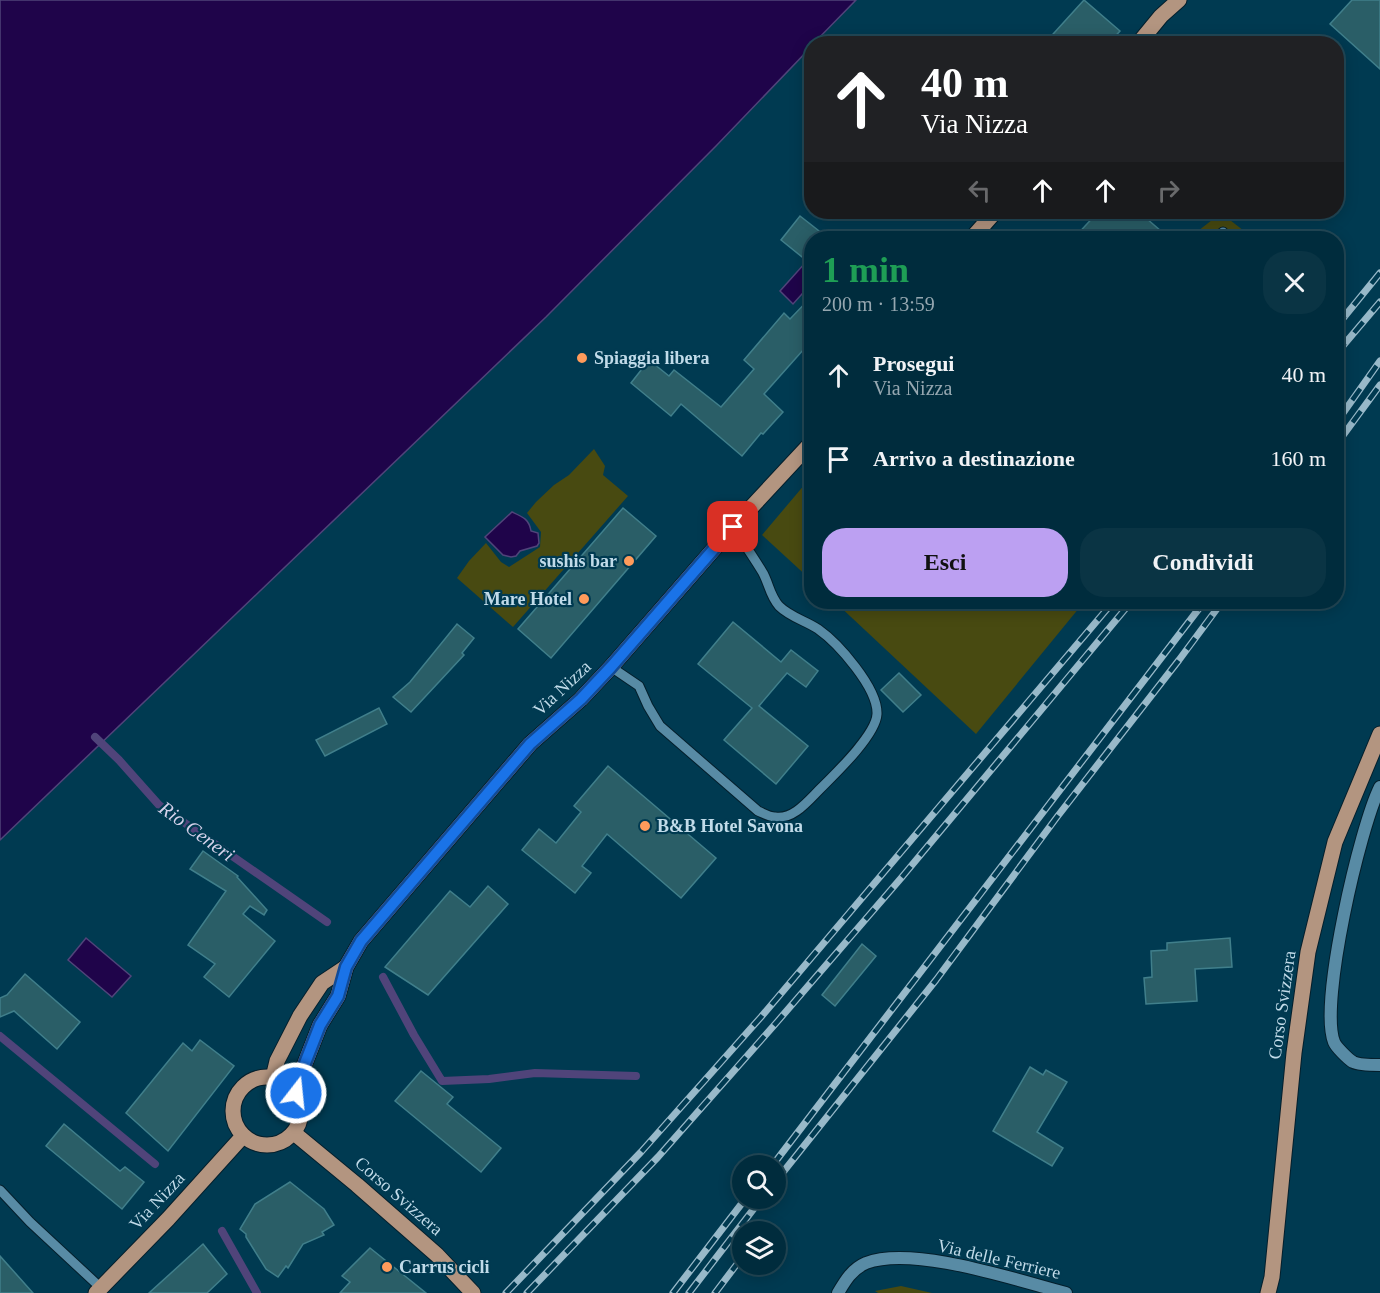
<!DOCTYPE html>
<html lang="it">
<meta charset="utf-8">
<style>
body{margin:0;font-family:Georgia,serif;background:#0a3444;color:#f1f3f6;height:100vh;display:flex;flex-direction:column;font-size:22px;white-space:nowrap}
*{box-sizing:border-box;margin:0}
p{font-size:20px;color:#95a7b0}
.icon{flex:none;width:33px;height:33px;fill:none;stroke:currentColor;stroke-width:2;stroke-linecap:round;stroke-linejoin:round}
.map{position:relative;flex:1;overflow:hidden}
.side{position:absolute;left:804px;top:231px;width:540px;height:378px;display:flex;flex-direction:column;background:#002c3d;border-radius:24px;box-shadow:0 3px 15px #0003,0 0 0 2px #224857}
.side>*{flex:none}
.top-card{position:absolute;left:804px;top:36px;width:540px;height:183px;border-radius:24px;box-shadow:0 3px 15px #0003,0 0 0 2px #224857;background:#202124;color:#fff;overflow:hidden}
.controls{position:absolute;left:732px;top:1155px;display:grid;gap:12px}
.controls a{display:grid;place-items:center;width:54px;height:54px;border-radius:50%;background:#002c3d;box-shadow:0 3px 15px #0003,0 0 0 2px #224857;font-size:30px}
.pin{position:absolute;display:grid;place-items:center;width:51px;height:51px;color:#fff;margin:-26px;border-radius:12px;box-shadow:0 3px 9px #0006}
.me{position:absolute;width:66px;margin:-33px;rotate:16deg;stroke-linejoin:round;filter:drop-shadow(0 0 4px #0008)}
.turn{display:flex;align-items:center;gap:21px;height:126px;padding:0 18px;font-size:27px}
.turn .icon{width:78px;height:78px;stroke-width:2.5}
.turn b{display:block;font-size:42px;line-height:51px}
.lanes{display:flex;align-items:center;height:57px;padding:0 18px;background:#0003;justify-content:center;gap:30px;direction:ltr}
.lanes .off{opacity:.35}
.round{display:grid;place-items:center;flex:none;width:63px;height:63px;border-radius:24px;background:#0a3444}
.summary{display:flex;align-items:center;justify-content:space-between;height:102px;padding:0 18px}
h1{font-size:36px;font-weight:700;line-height:45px;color:#1e9e55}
.button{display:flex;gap:12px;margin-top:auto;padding:12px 18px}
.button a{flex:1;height:69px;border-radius:24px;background:#bca0f2;color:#111;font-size:24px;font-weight:700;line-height:69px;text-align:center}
.button a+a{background:#0a3444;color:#f1f3f6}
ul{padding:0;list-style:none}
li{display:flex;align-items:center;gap:18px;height:84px;padding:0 18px}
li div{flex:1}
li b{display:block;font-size:22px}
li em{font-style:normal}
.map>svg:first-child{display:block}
</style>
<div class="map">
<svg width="1380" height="1293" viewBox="0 0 1380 1293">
<rect width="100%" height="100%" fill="#003a51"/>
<g fill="#484a11">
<polygon points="1221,213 1253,238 1189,238"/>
<polygon points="594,449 605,466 603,475 628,496 513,627 457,578 469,561 486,543 501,562 509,567 540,547 541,532 527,513 536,502 554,485 569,475"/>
<polygon points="811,477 811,580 762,535"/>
<polygon points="835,602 1084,602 976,734"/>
<polygon points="901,1286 932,1293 878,1293 875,1291"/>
</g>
<g fill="#1f044a" stroke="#50447a" stroke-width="1.5">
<polygon points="0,0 856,0 814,43 812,44 811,47 716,146 546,317 0,840"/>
<polygon points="805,263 811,269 811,284 793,304 780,291"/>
<path d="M512 512C523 517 529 519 531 531L538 533 539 543 537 546 520 551 516 556 511 557 503 555 485 537Z"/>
<polygon points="86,938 131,976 112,997 68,960"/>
</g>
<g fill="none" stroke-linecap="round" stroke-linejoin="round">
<g stroke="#50447a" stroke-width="8">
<polyline points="95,737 119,760 159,805 327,922"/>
<polyline points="383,977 414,1035 442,1081 489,1079 535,1073 636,1076"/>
<polyline points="0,1036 155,1164"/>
<polyline points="222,1231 257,1293"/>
</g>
</g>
<g fill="#2a5e67" stroke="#407f8b" stroke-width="1.5">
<polygon points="1084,0 1120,31 1108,44 1044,44"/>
<polygon points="1352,0 1380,0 1380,69 1330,24"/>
<polygon points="1098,212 1139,212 1169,238 1074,238"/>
<polygon points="800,216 828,238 812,238 812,265 781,240"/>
<polygon points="812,296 812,340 764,394 783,412 763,434 761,433 742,456 681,404 671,416 631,383 649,360 669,376 674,370 721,407 754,369 744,360 784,313 790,319"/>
<polygon points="623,508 656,536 551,658 518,629"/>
<polygon points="733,622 781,662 791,650 818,671 806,687 787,673 759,706 808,746 776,784 724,740 752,708 698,664"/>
<polygon points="457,624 474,638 462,653 464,655 411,712 393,697 410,682"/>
<polygon points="899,673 921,695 903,712 881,690"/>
<polygon points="379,708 387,724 325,756 316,740"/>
<polygon points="608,766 716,858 681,898 607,834 582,866 591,873 575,893 522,850 539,829 556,843 581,812 574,806"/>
<polygon points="203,851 238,876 237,877 267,910 264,915 250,906 243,914 275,941 229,997 204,977 215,964 188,945 226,891 190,869"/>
<polygon points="488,886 508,904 428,995 385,967 450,891 470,907"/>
<polygon points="1230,938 1232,967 1195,969 1197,1001 1146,1004 1144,978 1152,977 1151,951 1167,950 1167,943"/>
<polygon points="862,944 876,956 835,1006 822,995"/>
<polygon points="25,974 80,1022 57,1049 14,1011 0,1017 0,998 7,995"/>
<polygon points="200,1040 234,1066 168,1151 126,1113 183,1043 192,1051"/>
<polygon points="1030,1067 1043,1075 1046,1070 1067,1082 1037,1132 1063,1148 1052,1166 993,1131"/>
<polygon points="421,1071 453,1097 447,1104 501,1148 481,1172 395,1101"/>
<polygon points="64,1124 120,1171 125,1167 144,1182 122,1209 46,1146"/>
<polygon points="290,1182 324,1209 334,1225 322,1232 324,1235 303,1244 288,1268 286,1266 278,1277 266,1269 246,1237 246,1234 240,1229 255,1204"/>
<polygon points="203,1244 227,1274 207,1293 149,1293"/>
<polygon points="370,1248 400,1272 426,1293 340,1293 350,1282 342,1276"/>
<polygon points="0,1256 33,1293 0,1293"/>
</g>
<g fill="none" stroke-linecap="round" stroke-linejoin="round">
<g stroke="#041f2c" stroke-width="11">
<g id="lane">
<polyline points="1217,238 1223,232"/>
<path d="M611 667 639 686 648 706 660 726 758 811C763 813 769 817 775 817 793 820 808 801 820 789 835 774 876 735 877 714 878 688 838 643 818 629 806 621 790 617 779 606 770 596 769 584 763 573 754 558 743 542 733 527"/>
<polyline points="0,1190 30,1222 101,1288"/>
</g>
</g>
<g stroke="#041f2c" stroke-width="14">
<g id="street">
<path d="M1380 787C1360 827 1319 1003 1334 1042 1336 1047 1348 1059 1353 1062 1359 1065 1372 1065 1380 1065"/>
<path d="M838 1293C845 1281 852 1269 866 1263 913 1245 1016 1280 1066 1293"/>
</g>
</g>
<g stroke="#041f2c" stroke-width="17">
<g id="primary">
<polyline points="1138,44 1161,16 1179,0"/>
<polyline points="972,238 995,212"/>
<circle cx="267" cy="1111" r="34"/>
<polyline points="273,1078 277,1061 300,1016 322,983 346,967"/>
<polyline points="296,1093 300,1076 320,1025 338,996 346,967 361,941 530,744 581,699 611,667 733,527 812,442"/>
<polyline points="294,1133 357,1185 437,1255 473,1293"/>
<polyline points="96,1293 168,1219 243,1136"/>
<polyline points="1268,1293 1272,1277 1294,1053 1308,952 1335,842 1380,734"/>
</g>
</g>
<use href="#lane" stroke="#588ba5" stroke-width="9"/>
<use href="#street" stroke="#588ba5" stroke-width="12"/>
<use href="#primary" stroke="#b39580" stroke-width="15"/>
<g stroke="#98b9c9" stroke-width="7">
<g id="rail">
<polyline points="1336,327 1380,273"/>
<polyline points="1336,354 1380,302"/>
<polyline points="1336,423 1380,361"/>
<polyline points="1336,445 1380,385"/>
<polyline points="772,1166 1204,602"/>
<polyline points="776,1181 936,980 1057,817 1179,660 1222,602"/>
<polyline points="506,1293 641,1152 761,1017 1113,602"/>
<polyline points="527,1293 658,1157 777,1022 902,877 1131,602"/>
<polyline points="673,1293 746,1198"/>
<polyline points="689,1293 762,1198"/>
<polyline points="715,1293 737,1264"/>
</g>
</g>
<use href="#rail" stroke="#003a51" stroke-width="4.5" stroke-dasharray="14" stroke-linecap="butt"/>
</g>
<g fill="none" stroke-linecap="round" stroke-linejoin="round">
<g stroke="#114b97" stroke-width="15">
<polyline id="route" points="296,1093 300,1076 320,1025 338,996 346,967 361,941 530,744 581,699 611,667 733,527"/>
</g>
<use href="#route" stroke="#1a73e8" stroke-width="10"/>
</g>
<g fill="#ff9b5b" stroke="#003a51" stroke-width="2">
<circle cx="582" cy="358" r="6"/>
<circle cx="629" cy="561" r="6"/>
<circle cx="584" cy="599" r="6"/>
<circle cx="645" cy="826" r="6"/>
<circle cx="387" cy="1267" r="6"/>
</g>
<g text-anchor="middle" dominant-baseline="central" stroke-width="4.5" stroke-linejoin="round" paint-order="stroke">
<g font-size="18" font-weight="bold" fill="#c1dbe9" stroke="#003a51" text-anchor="start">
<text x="594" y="358">Spiaggia libera</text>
<text x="617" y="561" text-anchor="end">sushis bar</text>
<text x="572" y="599" text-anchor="end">Mare Hotel</text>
<text x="657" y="826">B&amp;B Hotel Savona</text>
<text x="399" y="1267">Carrus cicli</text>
</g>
<g font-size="18" fill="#c1dbe9" stroke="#003a51">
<text transform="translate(562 688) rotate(-43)">Via Nizza</text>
<text transform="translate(1282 1005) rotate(-82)">Corso Svizzera</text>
<text transform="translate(399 1196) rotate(41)">Corso Svizzera</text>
<text transform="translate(157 1201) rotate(-47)">Via Nizza</text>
<text transform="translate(999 1259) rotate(13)">Via delle Ferriere</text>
</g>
<g font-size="20" font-style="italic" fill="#d5d2eb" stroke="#003a51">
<text transform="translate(197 831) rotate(36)">Rio Ceneri</text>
</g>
</g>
</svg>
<div class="controls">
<a><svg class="icon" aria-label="search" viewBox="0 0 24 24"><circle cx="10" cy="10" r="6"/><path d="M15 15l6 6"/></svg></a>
<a><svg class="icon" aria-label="layers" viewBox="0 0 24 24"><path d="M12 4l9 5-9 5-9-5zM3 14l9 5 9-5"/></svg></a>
</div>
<div class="pin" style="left:733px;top:527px;background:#d93025"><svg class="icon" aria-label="arrive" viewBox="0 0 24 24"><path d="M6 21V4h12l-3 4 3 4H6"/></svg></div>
<svg class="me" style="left:296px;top:1093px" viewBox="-20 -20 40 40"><circle r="17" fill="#1a73e8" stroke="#fff" stroke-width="3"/><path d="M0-11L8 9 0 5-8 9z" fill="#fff"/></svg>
<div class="top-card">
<div class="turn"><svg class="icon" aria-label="ahead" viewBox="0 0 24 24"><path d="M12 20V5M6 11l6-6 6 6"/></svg><div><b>40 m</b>Via Nizza</div></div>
<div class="lanes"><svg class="icon off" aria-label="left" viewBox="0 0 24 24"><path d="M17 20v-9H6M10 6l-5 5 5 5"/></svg><svg class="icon" aria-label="ahead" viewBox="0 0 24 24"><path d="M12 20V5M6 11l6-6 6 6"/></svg><svg class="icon" aria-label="ahead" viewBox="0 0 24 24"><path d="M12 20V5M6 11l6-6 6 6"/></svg><svg class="icon off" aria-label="right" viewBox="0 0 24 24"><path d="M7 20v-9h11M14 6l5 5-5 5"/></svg></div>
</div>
<section class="side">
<div class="summary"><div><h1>1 min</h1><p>200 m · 13:59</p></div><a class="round"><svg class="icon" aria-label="close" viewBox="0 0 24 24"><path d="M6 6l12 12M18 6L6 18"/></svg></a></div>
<ul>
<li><svg class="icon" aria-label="ahead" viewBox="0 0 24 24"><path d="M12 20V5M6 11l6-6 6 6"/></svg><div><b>Prosegui</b><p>Via Nizza</p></div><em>40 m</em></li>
<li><svg class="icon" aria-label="arrive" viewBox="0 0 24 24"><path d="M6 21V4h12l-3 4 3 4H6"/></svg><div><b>Arrivo a destinazione</b></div><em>160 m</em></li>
</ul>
<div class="button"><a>Esci</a><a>Condividi</a></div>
</section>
</div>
